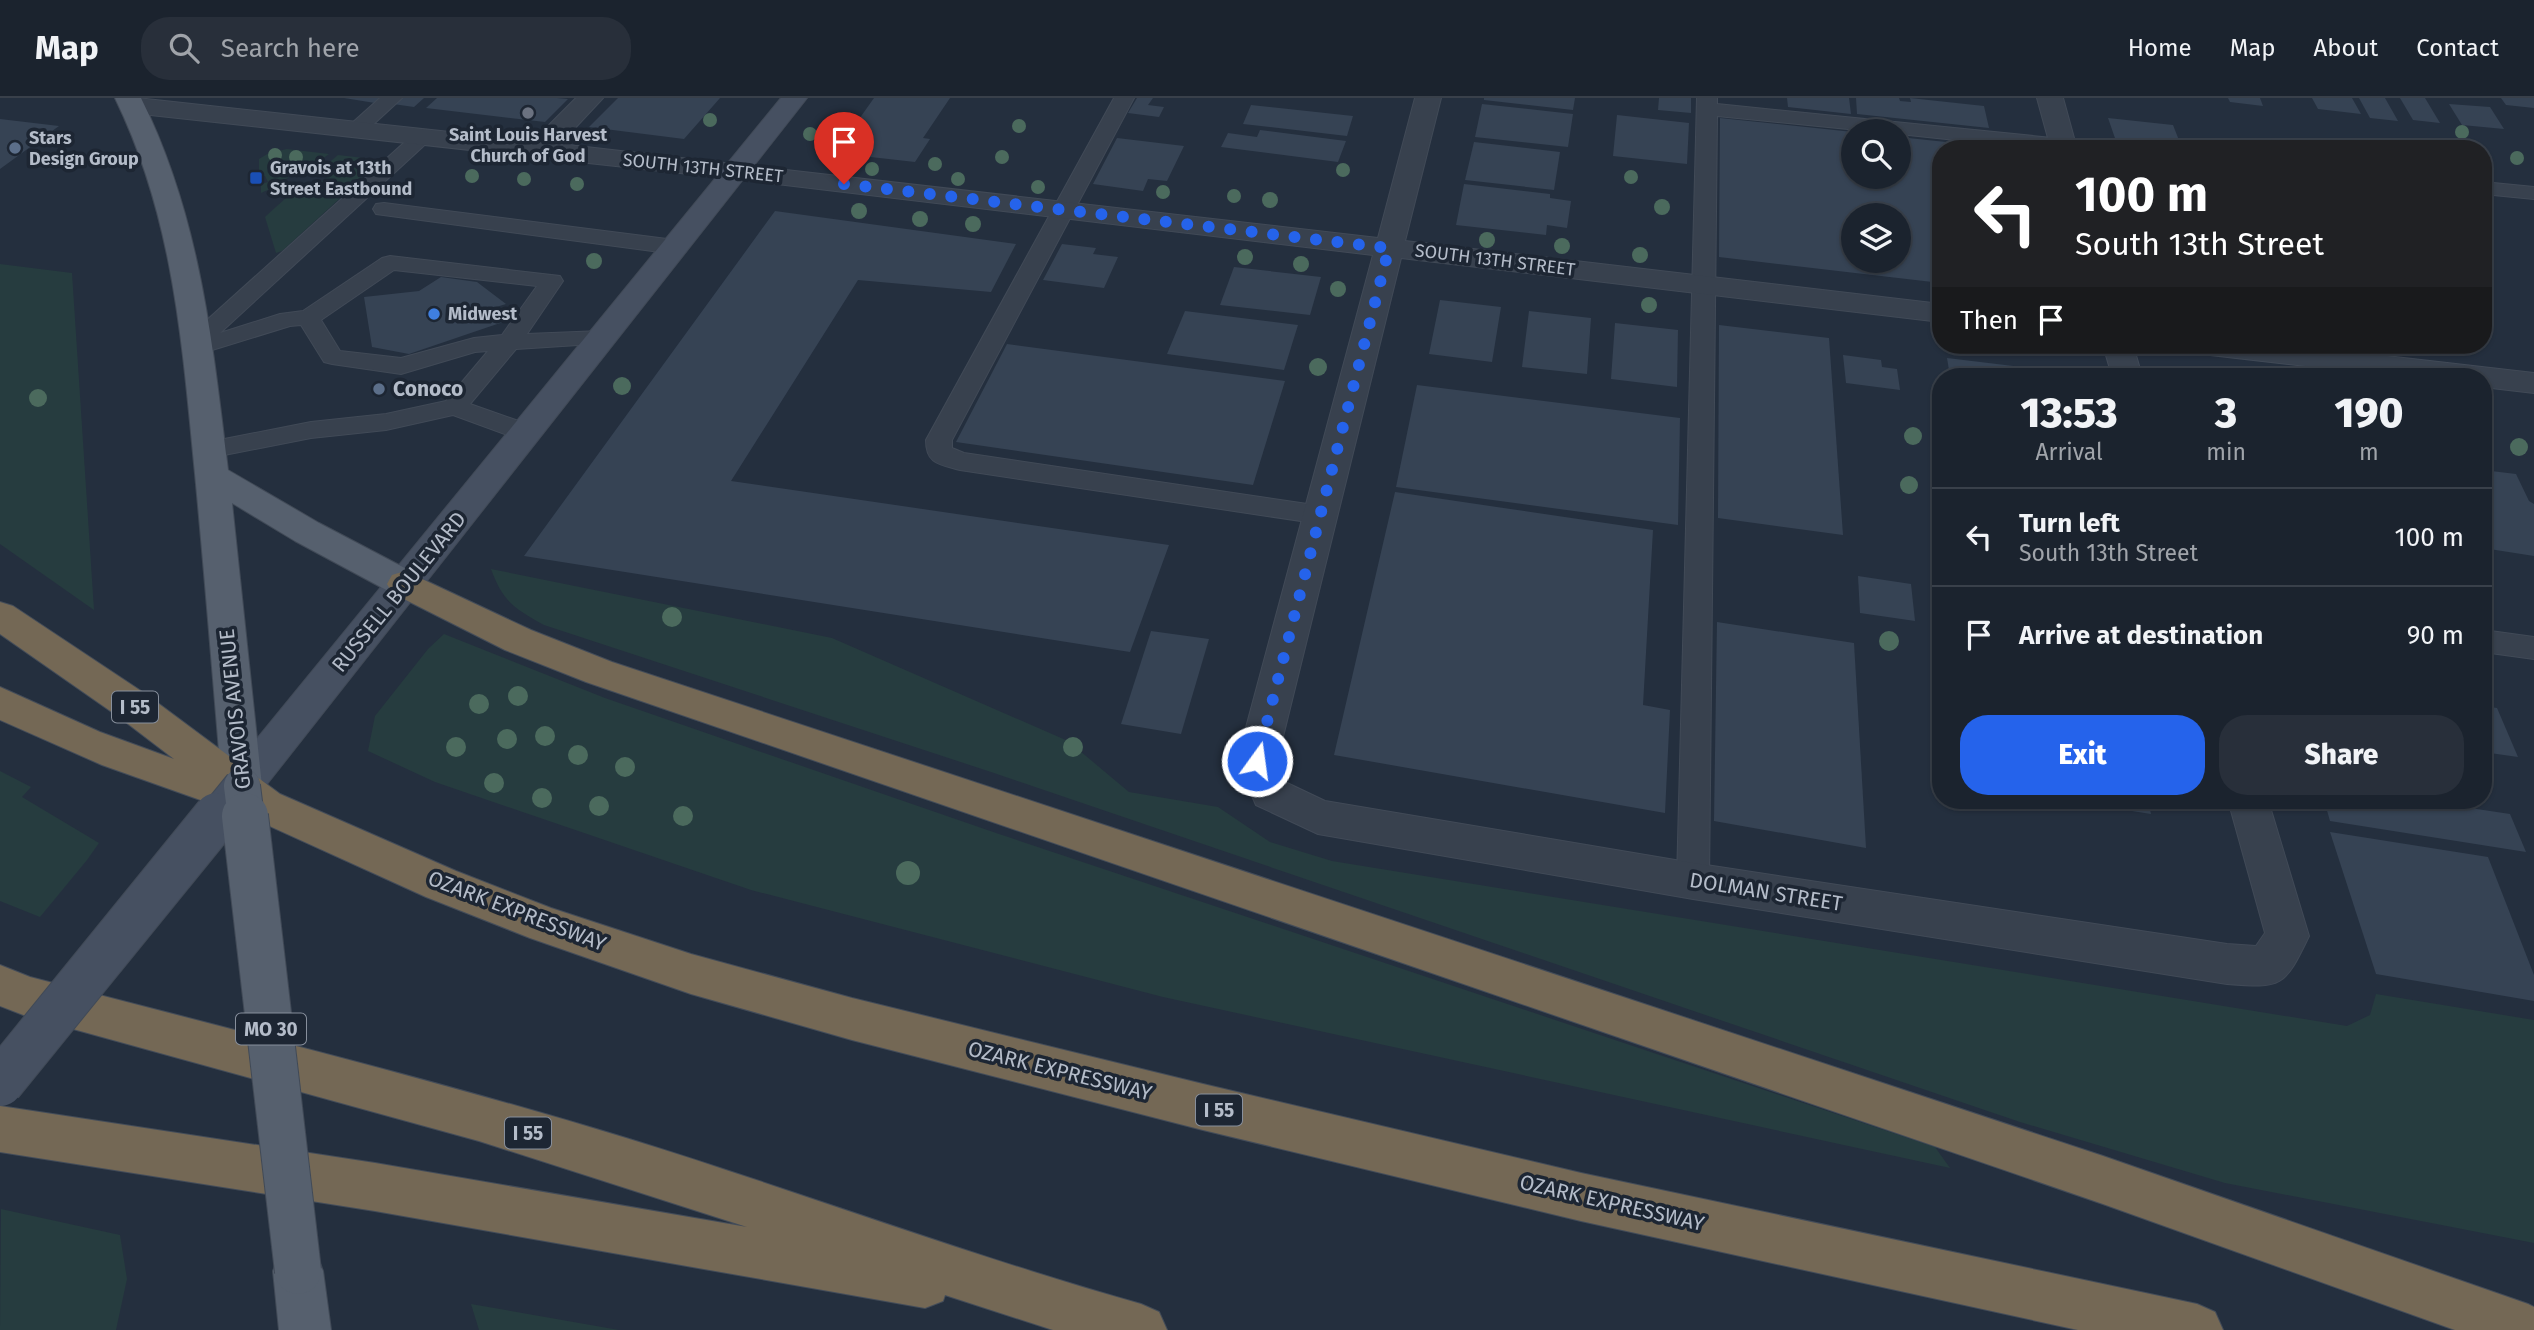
<!DOCTYPE html>
<style>
body{margin:0;font-family:"Fira Sans",sans-serif;background:#282f3a;color:#f1f3f6;height:100vh;display:flex;flex-direction:column;font-size:26px;white-space:nowrap}
*{box-sizing:border-box;margin:0}
p{font-size:23px;color:#a0a4aa}
.icon{flex:none;width:38px;height:38px;fill:none;stroke:currentColor;stroke-width:2;stroke-linecap:round;stroke-linejoin:round}
.map{position:relative;flex:1;overflow:hidden}
.details{position:absolute;left:1932px;top:270px;width:560px;height:441px;display:flex;flex-direction:column;background:#1b232e;border-radius:28px;box-shadow:0 2px 5px #0004,0 0 0 2px #39404a}
.details>*{flex:none}
.top-card{position:absolute;left:1932px;top:42px;width:560px;height:214px;border-radius:28px;box-shadow:0 2px 5px #0004,0 0 0 2px #39404a;background:#202124;color:#fff;overflow:hidden}
.tools{position:absolute;left:1841px;top:21px;display:grid;gap:14px}
.tools a{display:grid;place-items:center;width:70px;height:70px;border-radius:50%;background:#1b232e;box-shadow:0 2px 5px #0004,0 0 0 2px #39404a;font-size:35px}
.pin{position:absolute;display:grid;place-items:center;width:60px;height:60px;color:#fff;margin:-72px -30px;border-radius:50% 50% 50% 0;rotate:-45deg;box-shadow:0 0 7px #0007}
.pin .icon{rotate:45deg}
.me{position:absolute;width:77px;margin:-38px;rotate:14deg;stroke-linejoin:round;filter:drop-shadow(0 0 5px #0008)}
.turn{display:flex;align-items:center;gap:24px;height:147px;padding:0 28px;font-size:32px}
.turn .icon{width:91px;height:91px;stroke-width:2.5}
.turn b{display:block;font-size:49px;line-height:60px}
.then{display:flex;align-items:center;height:66px;padding:0 28px;background:#0003;gap:14px;font-size:26px}
.eta{display:flex;justify-content:space-evenly;align-items:center;height:119px;text-align:center}
.eta b{font-size:42px;font-weight:800;line-height:49px}
.action{display:flex;gap:14px;margin-top:auto;padding:14px 28px}
.action a{flex:1;height:80px;border-radius:28px;background:#2563eb;color:#fff;font-size:28px;font-weight:800;line-height:80px;text-align:center}
.action a+a{background:#282f3a;color:#f1f3f6}
ul{padding:0;list-style:none}
li{display:flex;align-items:center;gap:21px;height:98px;padding:0 28px;border-top:2px solid #39404a}
li div{flex:1}
li b{display:block;font-size:26px}
li em{font-style:normal}
header{display:flex;align-items:center;gap:42px;box-sizing:border-box;height:98px;padding:0 35px;background:#1b232e;border-bottom:2px solid #39404a}
header strong{font-size:33px}
nav{display:flex;gap:38px;margin-inline-start:auto;font-size:24px}
.search{width:490px;height:63px;background:#282f3a;display:flex;align-items:center;gap:18px;box-sizing:border-box;padding:0 24px;border-radius:28px;color:#a0a4aa;font-size:26px}
.map>svg:first-child{display:block}
</style>
<header>
<strong>Map</strong>
<div class="search"><svg class="icon" aria-label="search" viewBox="0 0 24 24"><circle cx="10" cy="10" r="6"/><path d="M15 15l6 6"/></svg>Search here</div>
<nav><a>Home</a><a>Map</a><a>About</a><a>Contact</a></nav>
</header>
<div class="map">
<svg width="2534" height="1232" viewBox="0 0 2534 1232">
<rect width="100%" height="100%" fill="#242f3e"/>
<g fill="#263c3f">
<polygon points="287,51 329,56 314,67 294,73 285,82 288,88 283,93 272,90 261,95 261,86 268,84 265,78 259,79 259,61 269,55"/>
<path d="M338 57 382 62 282 153 276 155 265 119C275 110 285 100 296 92 308 84 321 90 330 75L325 68Z"/>
<polygon points="0,166 72,175 94,512 0,446"/>
<path d="M491 471 832 540 1068 643 1129 694 1218 709 1270 744 1332 763 2347 928 2370 917 2376 896 2534 922V1145L2225 1085 2020 1024 994 675 544 527C514 510 503 504 491 471Z"/>
<polygon points="444,536 605,600 999,736 1935,1049 1950,1070 1163,899 751,792 435,684 368,653 375,618 428,551"/>
<polygon points="0,673 31,689 22,699 99,745 87,762 40,819 0,803"/>
<polygon points="1,1111 120,1137 127,1181 116,1232 0,1232"/>
<polygon points="471,1206 619,1232 479,1232"/>
</g>
<g fill="#364354" fill-rule="evenodd">
<polygon points="344,0 381,0 375,5"/>
<polygon points="400,0 424,0 414,9 393,6"/>
<polygon points="437,0 557,0 568,1 545,24 426,10"/>
<polygon points="618,0 720,0 684,41 589,29"/>
<polygon points="874,0 950,0 923,40 930,41 915,64 835,55"/>
<polygon points="1137,0 1153,0 1148,7 1164,9 1159,19 1128,15"/>
<polygon points="1484,0 1575,0 1573,12 1484,2"/>
<polygon points="1659,0 1691,0 1691,15 1658,12"/>
<polygon points="1787,0 1849,0 1851,16 1788,9"/>
<polygon points="1856,0 1899,0 1900,3 1911,4 1910,0 1984,8 1989,30 1857,16"/>
<polygon points="2228,0 2260,0 2263,8 2230,4"/>
<polygon points="2312,0 2352,0 2361,16 2318,11"/>
<polygon points="2359,0 2385,0 2398,23 2370,20"/>
<polygon points="2400,0 2425,0 2440,25 2413,22"/>
<polygon points="2501,0 2534,0 2534,10 2506,7"/>
<polygon points="1482,6 1573,16 1568,49 1475,39"/>
<polygon points="2449,6 2490,9 2504,31 2462,27"/>
<polygon points="1251,7 1353,18 1347,38 1243,26"/>
<polygon points="1617,17 1689,25 1687,66 1613,58"/>
<path d="M1720 20 1853 34V79H1899V39L1993 49 1941 51V185L1719 159ZM1853 117H1899V163H1853Z"/>
<polygon points="2108,20 2173,27 2182,50 2116,43"/>
<polygon points="0,21 59,28 0,71"/>
<polygon points="1260,32 1346,43 1338,64 1221,49 1228,35 1257,39"/>
<polygon points="1117,40 1184,48 1167,83 1148,81 1143,93 1093,86"/>
<polygon points="1474,44 1560,54 1554,92 1465,82"/>
<polygon points="1464,86 1550,96 1550,100 1571,103 1567,130 1547,127 1546,137 1456,127"/>
<polygon points="775,113 1016,146 991,194 858,182 731,383 1169,447 1130,554 524,458"/>
<polygon points="1062,146 1096,150 1093,156 1118,159 1104,190 1043,182"/>
<polygon points="1234,169 1321,179 1310,217 1220,207"/>
<polygon points="441,179 477,184 506,206 493,210 509,222 409,256 372,249 364,199 419,193"/>
<polygon points="1440,202 1501,209 1492,264 1429,256"/>
<polygon points="1185,213 1298,227 1284,272 1167,256"/>
<polygon points="1529,213 1591,220 1587,276 1522,269"/>
<polygon points="1615,225 1678,232 1677,289 1611,281"/>
<polygon points="1719,227 1829,240 1843,437 1718,420"/>
<polygon points="1007,246 1285,283 1253,387 956,344"/>
<polygon points="1843,257 1881,262 1882,269 1897,271 1900,292 1846,285"/>
<polygon points="1947,260 2054,273 2055,278 1950,278"/>
<polygon points="1417,287 1680,320 1678,427 1396,389"/>
<polygon points="2483,372 2516,376 2529,403 2534,406 2534,458 2483,450"/>
<polygon points="1395,394 1653,432 1643,607 1670,612 1665,715 1334,657"/>
<polygon points="1858,478 1911,486 1915,523 1860,515"/>
<polygon points="1717,524 1854,545 1866,750 1714,723"/>
<polygon points="1151,533 1209,541 1181,636 1121,626"/>
<polygon points="2483,608 2497,610 2518,659 2483,654"/>
<polygon points="2068,702 2148,702 2151,716 2068,703"/>
<polygon points="2324,702 2417,702 2510,716 2526,754 2330,723"/>
<polygon points="2330,734 2488,759 2534,877 2534,903 2376,876"/>
</g>
<g fill="none" stroke-linecap="round" stroke-linejoin="round">
<g stroke="#414a57" stroke-width="2">
<g id="lane">
<polygon points="380,0 402,0 365,34 351,34 348,30 351,26"/>
<path d="M1114 0H1134L952 342V350L964 355 1321 408 1330 410 1334 417 1330 424 1321 426 960 372C939 366 926 366 926 342Z"/>
<polygon points="1697,0 1717,0 1717,6 2102,45 2112,51 2040,51 1899,36 1899,33 1868,33 1717,18 1709,783 1705,793 1693,797 1681,793 1677,783"/>
<path d="M423 32 430 34 433 38 430 42 220 235 280 216 303 213 382 160 390 158 560 178 563 183 527 236 601 233 609 235 613 240 609 245 516 251 470 306 536 329 540 335 536 341 527 343 518 341 453 317 386 332 311 340 209 360 200 358 196 352 200 346 209 344 311 324 386 316 446 303 488 253 475 254 401 276 332 266 324 264 301 227 290 228 196 257 188 255 183 245 187 240 416 34ZM394 172 537 188 502 237 474 240 401 260 340 253 321 222Z"/>
<polygon points="2483,84 2534,89 2534,101 2483,96"/>
<polygon points="384,105 675,142 683,144 686,149 683,154 675,156 376,116 373,111 376,106"/>
<polygon points="2483,532 2534,539 2534,561 2483,554"/>
</g>
</g>
<g stroke="#414a57" stroke-width="2">
<g id="street">
<path d="M137 0 533 43 576 0H603L560 46 1378 140 1415 0H1441L1405 143 1941 206V224L1401 160 1277 663 1285 684 1325 703 1693 765 2227 846 2256 848 2265 835 2228 702H2268L2309 838C2284 890 2282 890 2227 886L1693 801 1318 736 1256 707 1237 663 1373 157 735 81 132 15 123 12 119 7 123 2Z"/>
<polygon points="2037,0 2063,0 2077,51 2051,51"/>
<polygon points="2103,247 2133,247 2142,278 2112,278"/>
<polygon points="2195,247 2291,247 2534,275 2534,295 2483,289 2483,278 2394,278 2210,257 2199,254"/>
</g>
</g>
<g stroke="#414a57" stroke-width="2">
<polygon id="secondary" points="781,0 807,0 256,700 242,704 228,700 222,688 228,676"/>
</g>
<g stroke="#414a57" stroke-width="2">
<g id="primary">
<path d="M115 0H141C200 119 212 241 228 372L319 425 418 477 423 486 418 495 405 499 392 495 295 443 232 405 262 688 256 700 242 704 228 700 222 688C213 584 205 480 195 376 182 245 174 121 115 0Z"/>
<polygon points="298,1148 316,1155 323,1173 331,1232 279,1232 273,1173 280,1155"/>
</g>
</g>
<g stroke="#434c59" stroke-width="2">
<g id="highway">
<polygon points="405,473 531,532 612,564 2103,1058 2528,1206 2534,1209 2534,1232 2455,1232 2103,1106 586,584 505,552 392,495 387,486 392,477"/>
<polygon points="0,504 13,508 147,597 280,696 456,773 551,810 691,856 852,900 1203,986 1581,1075 2197,1206 2215,1214 2223,1232 2078,1232 1581,1123 1203,1032 852,942 691,896 530,840 426,799 252,720 242,713 237,715 102,667 0,622 0,589 100,634 174,661 119,619 0,536"/>
<path d="M0 867 30 879C229 931 429 980 626 1040 798 1093 967 1157 1141 1206L1159 1214 1167 1232H1053L945 1197 943 1203 925 1210 375 1113 0 1054V1008L375 1065 747 1129 479 1043 26 918 0 908Z"/>
</g>
</g>
<use href="#lane" fill="#38414e" fill-rule="evenodd"/>
<use href="#street" fill="#38414e" fill-rule="evenodd"/>
<use href="#secondary" fill="#465061" fill-rule="evenodd"/>
<use href="#primary" fill="#56606e" fill-rule="evenodd"/>
<use href="#highway" fill="#746855" fill-rule="evenodd"/>
<g stroke="#414a57" stroke-width="38" stroke-linecap="butt">
<polyline id="secondary-bridge-far1" points="216,720 242,688"/>
</g>
<g stroke="#414a57" stroke-width="48" stroke-linecap="butt">
<polyline id="secondary-bridge" points="0,985 217,718"/>
</g>
<g stroke="#414a57" stroke-width="38" stroke-linecap="butt">
<polyline id="primary-bridge-far1" points="242,688 246,720"/>
</g>
<g stroke="#414a57" stroke-width="48" stroke-linecap="butt">
<polyline id="primary-bridge" points="245,718 298,1173"/>
</g>
<use href="#secondary-bridge-far1" stroke="#465061" stroke-width="36"/>
<use href="#secondary-bridge" stroke="#465061" stroke-width="46"/>
<use href="#primary-bridge-far1" stroke="#56606e" stroke-width="36"/>
<use href="#primary-bridge" stroke="#56606e" stroke-width="46"/>
</g>
<g fill="#4b6a5d">
<circle cx="710" cy="22" r="7"/>
<circle cx="1019" cy="28" r="7"/>
<circle cx="2462" cy="34" r="7"/>
<circle cx="810" cy="36" r="7"/>
<circle cx="275" cy="57" r="7"/>
<circle cx="296" cy="59" r="7"/>
<circle cx="1002" cy="59" r="7"/>
<circle cx="2517" cy="60" r="7"/>
<circle cx="935" cy="66" r="7"/>
<circle cx="872" cy="71" r="7"/>
<circle cx="1343" cy="72" r="7"/>
<circle cx="472" cy="78" r="7"/>
<circle cx="1631" cy="79" r="7"/>
<circle cx="524" cy="81" r="7"/>
<circle cx="958" cy="81" r="7"/>
<circle cx="577" cy="86" r="7"/>
<circle cx="1038" cy="89" r="7"/>
<circle cx="1163" cy="94" r="7"/>
<circle cx="1234" cy="98" r="7"/>
<circle cx="1270" cy="102" r="8"/>
<circle cx="1662" cy="109" r="8"/>
<circle cx="859" cy="113" r="8"/>
<circle cx="920" cy="121" r="8"/>
<circle cx="973" cy="126" r="8"/>
<circle cx="1487" cy="142" r="8"/>
<circle cx="1562" cy="148" r="8"/>
<circle cx="1640" cy="157" r="8"/>
<circle cx="1245" cy="159" r="8"/>
<circle cx="594" cy="163" r="8"/>
<circle cx="1301" cy="166" r="8"/>
<circle cx="1338" cy="191" r="8"/>
<circle cx="1649" cy="207" r="8"/>
<circle cx="1318" cy="269" r="9"/>
<circle cx="622" cy="288" r="9"/>
<circle cx="38" cy="300" r="9"/>
<circle cx="1913" cy="338" r="9"/>
<circle cx="2519" cy="349" r="9"/>
<circle cx="1909" cy="387" r="9"/>
<circle cx="672" cy="519" r="10"/>
<circle cx="1889" cy="543" r="10"/>
<circle cx="518" cy="598" r="10"/>
<circle cx="479" cy="606" r="10"/>
<circle cx="545" cy="638" r="10"/>
<circle cx="507" cy="641" r="10"/>
<circle cx="456" cy="649" r="10"/>
<circle cx="1073" cy="649" r="10"/>
<circle cx="578" cy="657" r="10"/>
<circle cx="625" cy="669" r="10"/>
<circle cx="494" cy="685" r="10"/>
<circle cx="542" cy="700" r="10"/>
<circle cx="599" cy="708" r="10"/>
<circle cx="683" cy="718" r="10"/>
<circle cx="908" cy="775" r="12"/>
</g>
<g fill="none" stroke-linecap="round" stroke-linejoin="round">
<polyline stroke="#2563eb" stroke-width="12" stroke-dasharray="0 21.6" points="844,86 1389,150 1257,663"/>
</g>
<circle fill="#6b7280" stroke="#1d2633" stroke-width="2.5" cx="528" cy="15" r="7"/>
<g fill="#5c6f8a" stroke="#1d2633" stroke-width="2.5">
<circle cx="15" cy="50" r="7"/>
<circle cx="379" cy="291" r="7"/>
</g>
<rect fill="#1a4fb4" stroke="#1d2633" stroke-width="2.5" x="249" y="73" width="14" height="14" rx="3.5"/>
<circle fill="#3f7fe0" stroke="#1d2633" stroke-width="2.5" cx="434" cy="216" r="7"/>
<g text-anchor="middle" dominant-baseline="central" stroke-width="7" stroke-linejoin="round" paint-order="stroke">
<g font-size="18" font-weight="bold" fill="#b4bcc9" stroke="#1d2633" text-anchor="start">
<text x="528" y="37" text-anchor="middle">Saint Louis Harvest<tspan x="528" dy="21">Church of God</tspan></text>
<text x="29" y="40">Stars<tspan x="29" dy="21">Design Group</tspan></text>
<text x="270" y="70">Gravois at 13th<tspan x="270" dy="21">Street Eastbound</tspan></text>
<text x="448" y="216">Midwest</text>
</g>
<g font-size="18" fill="#b4bcc9" stroke="#1d2633">
<text transform="translate(703 70) rotate(6)">SOUTH 13TH STREET</text>
<text transform="translate(1495 162) rotate(7)">SOUTH 13TH STREET</text>
</g>
<g fill="#1d2633" stroke="#878f9c" stroke-width="2">
<rect x="112" y="593.5" width="46" height="31" rx="5"/>
<rect x="236" y="915.5" width="70" height="31" rx="5"/>
<rect x="1196" y="996.5" width="46" height="31" rx="5"/>
<rect x="505" y="1019.5" width="46" height="31" rx="5"/>
</g>
<g font-size="19" font-weight="bold" fill="#b4bcc9">
<text x="135" y="609">I 55</text>
<text x="271" y="931">MO 30</text>
<text x="1219" y="1012">I 55</text>
<text x="528" y="1035">I 55</text>
</g>
<g font-size="21" font-weight="bold" fill="#b4bcc9" stroke="#1d2633" text-anchor="start">
<text x="393" y="291">Conoco</text>
</g>
<g font-size="21" fill="#b4bcc9" stroke="#1d2633">
<text transform="translate(399 494) rotate(-51)">RUSSELL BOULEVARD</text>
<text transform="translate(235 611) rotate(-96)">GRAVOIS AVENUE</text>
<text transform="translate(1766 794) rotate(9)">DOLMAN STREET</text>
<text transform="translate(517 813) rotate(21)">OZARK EXPRESSWAY</text>
<text transform="translate(1060 973) rotate(14)">OZARK EXPRESSWAY</text>
<text transform="translate(1612 1105) rotate(13)">OZARK EXPRESSWAY</text>
</g>
</g>
</svg>
<div class="tools">
<a><svg class="icon" aria-label="search" viewBox="0 0 24 24"><circle cx="10" cy="10" r="6"/><path d="M15 15l6 6"/></svg></a>
<a><svg class="icon" aria-label="layers" viewBox="0 0 24 24"><path d="M12 4l9 5-9 5-9-5zM3 14l9 5 9-5"/></svg></a>
</div>
<div class="pin" style="left:844px;top:86px;background:#d93025"><svg class="icon" aria-label="arrive" viewBox="0 0 24 24"><path d="M6 21V4h12l-3 4 3 4H6"/></svg></div>
<svg class="me" style="left:1257px;top:663px" viewBox="-20 -20 40 40"><circle r="17" fill="#2563eb" stroke="#fff" stroke-width="3"/><path d="M0-11L8 9 0 5-8 9z" fill="#fff"/></svg>
<div class="top-card">
<div class="turn"><svg class="icon" aria-label="left" viewBox="0 0 24 24"><path d="M17 20v-9H6M10 6l-5 5 5 5"/></svg><div><b>100 m</b>South 13th Street</div></div>
<div class="then">Then<svg class="icon" aria-label="arrive" viewBox="0 0 24 24"><path d="M6 21V4h12l-3 4 3 4H6"/></svg></div>
</div>
<section class="details">
<div class="eta">
<div><b>13:53</b><p>Arrival</p></div>
<div><b>3</b><p>min</p></div>
<div><b>190</b><p>m</p></div>
</div>
<ul>
<li><svg class="icon" aria-label="left" viewBox="0 0 24 24"><path d="M17 20v-9H6M10 6l-5 5 5 5"/></svg><div><b>Turn left</b><p>South 13th Street</p></div><em>100 m</em></li>
<li><svg class="icon" aria-label="arrive" viewBox="0 0 24 24"><path d="M6 21V4h12l-3 4 3 4H6"/></svg><div><b>Arrive at destination</b></div><em>90 m</em></li>
</ul>
<div class="action"><a>Exit</a><a>Share</a></div>
</section>
</div>
